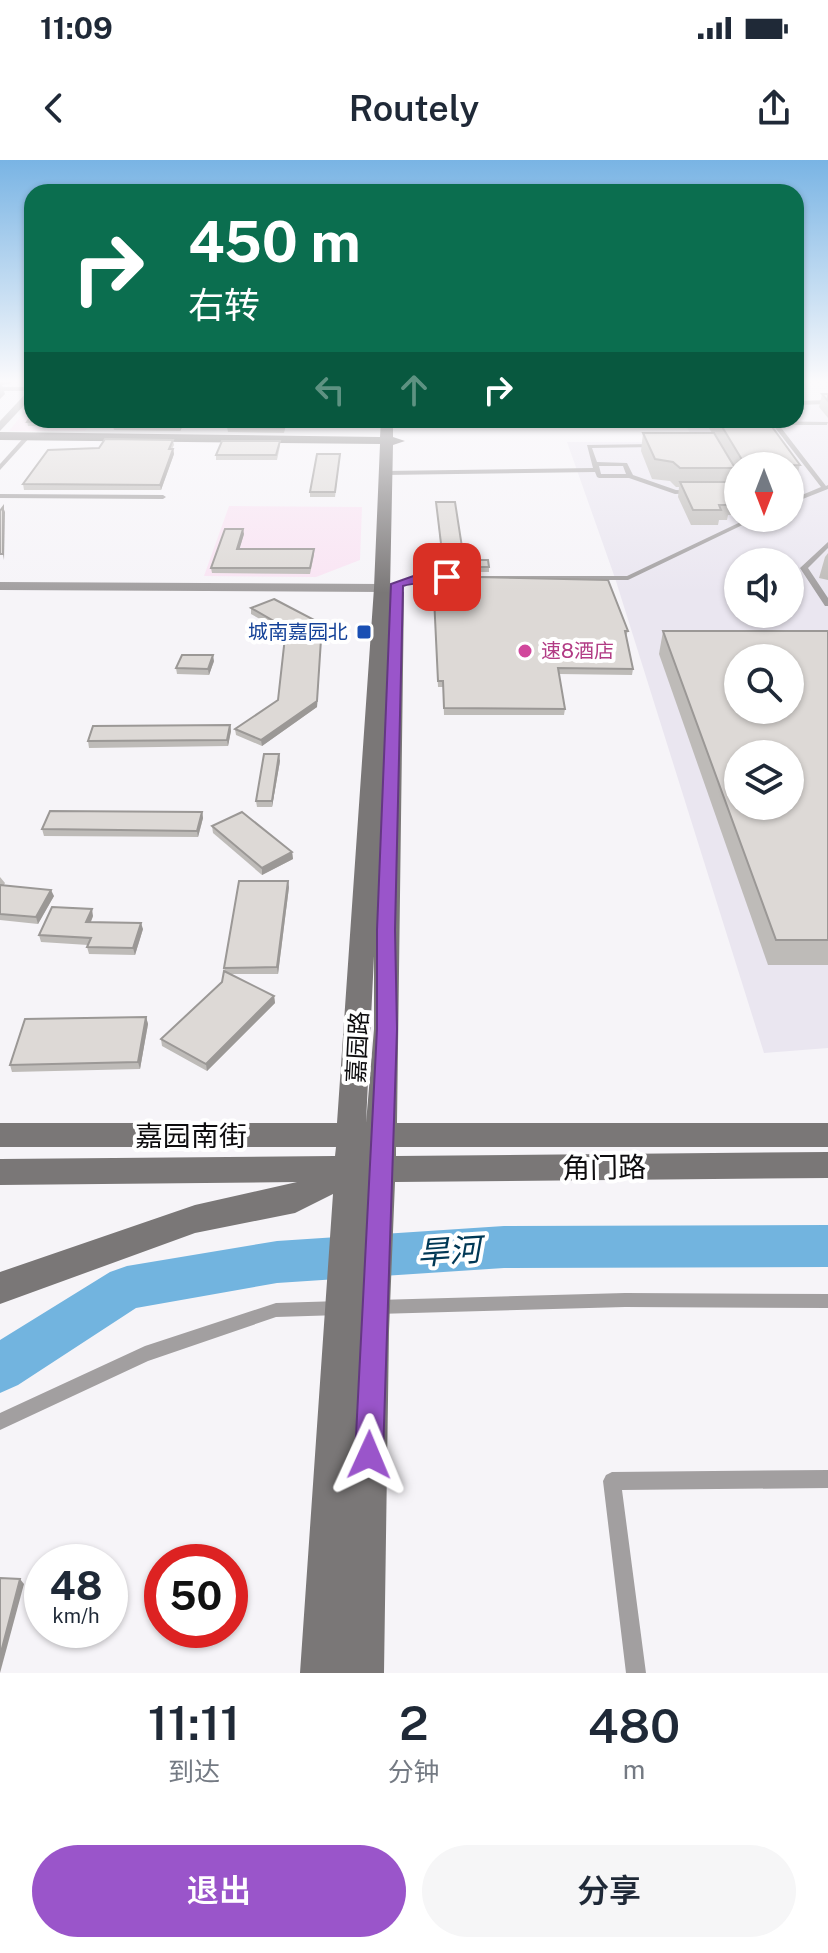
<!DOCTYPE html>
<html lang="zh">
<meta charset="utf-8">
<style>
body{margin:0;font-family:"Public Sans","Noto Sans SC",sans-serif;background:#f6f6f7;color:#1f2937;height:100vh;display:flex;flex-direction:column;font-size:30px;white-space:nowrap}
*{box-sizing:border-box;margin:0}
p{font-size:26px;color:#747a83}
.icon{flex:none;width:44px;height:44px;fill:none;stroke:currentColor;stroke-width:2;stroke-linecap:round;stroke-linejoin:round}
.map{position:relative;height:1513px;overflow:hidden}
.sheet{display:flex;flex-direction:column;background:#fff;flex:1}
.sheet>*{flex:none}
.guide{position:absolute;left:24px;top:24px;width:780px;height:244px;border-radius:24px;box-shadow:0 2px 6px #0004;background:#0b6e4f;color:#fff;overflow:hidden}
.needle{width:52px;rotate:180deg}
.fabs{position:absolute;left:724px;top:292px;display:grid;gap:16px}
.fabs a{display:grid;place-items:center;width:80px;height:80px;border-radius:50%;background:#fff;box-shadow:0 2px 6px #0004;font-size:40px}
.speed{position:absolute;left:24px;top:1384px;display:flex;gap:16px;font-size:40px;font-weight:700;text-align:center}
.speed>*{display:grid;place-content:center;width:104px;height:104px;border-radius:50%;background:#fff;box-shadow:0 2px 6px #0004;line-height:1}
.speed small{font-size:20px;font-weight:400}
.speed .limit{border:12px solid #d22;background:#fff;color:#111}
.pin{position:absolute;display:grid;place-items:center;width:68px;height:68px;color:#fff;margin:-34px;border-radius:16px;box-shadow:0 4px 12px #0006}
.me{position:absolute;width:88px;margin:-44px;rotate:1deg;stroke-linejoin:round;filter:drop-shadow(0 0 6px #0008)}
.turn{display:flex;align-items:center;gap:28px;height:168px;padding:0 32px;font-size:36px}
.turn .icon{width:104px;height:104px;stroke-width:2.5}
.turn b{display:block;font-size:56px;line-height:68px}
.lanes{display:flex;align-items:center;height:76px;padding:0 32px;background:#0003;justify-content:center;gap:40px;direction:ltr}
.lanes .off{opacity:.35}
.eta{display:flex;justify-content:space-evenly;align-items:center;height:136px;text-align:center}
.eta b{font-size:48px;font-weight:600;line-height:56px}
.cta{display:flex;gap:16px;margin-top:auto;padding:16px 32px}
.cta a{flex:1;height:92px;border-radius:48px;background:#9a55ca;color:#fff;font-size:32px;font-weight:600;line-height:92px;text-align:center}
.cta a+a{background:#f6f6f7;color:#1f2937}
.status{display:flex;justify-content:space-between;align-items:center;height:56px;padding:0 40px;background:#fff;direction:ltr}
.status svg{height:22px;fill:currentColor}
header{display:flex;justify-content:space-between;align-items:center;height:104px;padding:0 32px;background:#fff;font-size:36px;font-weight:600}
.map>svg:first-child{display:block}
</style>
<div class="status"><b>11:09</b><svg viewBox="0 0 49 12"><path d="M0 12V9h3v3zM5 12V6h3v6zM10 12V3h3v9zM15 12V0h3v12zM26 1h20v11H26zM47 4h2v5h-2z"/></svg></div>
<header><svg class="icon" aria-label="back" viewBox="0 0 24 24"><path d="M15 5l-7 7 7 7"/></svg>Routely<svg class="icon" aria-label="share" viewBox="0 0 24 24"><path d="M12 15V3M7 8l5-5 5 5M5 13v7h14v-7"/></svg></header>
<div class="map">
<svg width="828" height="1513" viewBox="0 0 828 1513">
<rect width="100%" height="100%" fill="#f6f4f8"/>
<path fill="#eae6f0" fill-rule="evenodd" d="M796 241H828V888L764 893 615 418 567 282H695L683 260H796ZM738 306H790V358H738ZM738 402H790V454H738ZM738 498H790V550H738ZM738 594H790V646H738Z"/>
<g fill="#f9e4f3">
<polygon points="32,242 32,260 93,260 85,271 9,271"/>
<polygon points="229,346 362,347 360,400 316,417 204,416"/>
</g>
<g fill="none" stroke-linecap="round" stroke-linejoin="round">
<polygon fill="#72b4df" fill-rule="evenodd" points="828,1065 828,1107 504,1108 277,1123 136,1148 18,1225 0,1233 0,1180 110,1112 127,1106 277,1081 504,1066"/>
<g fill="#a29fa0" fill-rule="evenodd">
<rect x="0" y="227" width="32" height="4"/>
<polygon points="828,240 828,244 796,245 796,241"/>
<polygon points="701,261 722,261 725,263 722,265 699,264"/>
<polygon points="755,261 828,262 827,265 779,265 826,326 828,325 828,329 790,344 790,340 821,327 773,265 753,264"/>
<polygon points="26,275 31,276 0,310 0,304"/>
<path d="M654 284 656 285V287L592 288 597 302 627 303 633 315 676 330 695 331V333L675 334 629 318H599L597 317 595 312 384 315 381 313 384 311 593 308 587 285ZM599 306H623L626 314H601Z"/>
<polygon points="725,306 730,307 738,321 738,329 735,327"/>
<polygon points="0,334 163,335 166,337 163,339 0,338"/>
<polygon points="749,358 757,358 628,420 480,420 476,418 480,416 627,416"/>
<polygon points="828,382 828,388 808,408 828,438 828,446 825,446 800,408"/>
<polygon points="419,415 447,415 451,417 447,419 419,419 382,430 378,428"/>
<polygon points="625,1133 828,1134 828,1148 625,1147 377,1154 372,1152 369,1147 372,1142 377,1140"/>
<polygon points="340,1141 345,1143 348,1148 345,1153 340,1155 276,1157 148,1201 0,1270 0,1253 145,1186 276,1143"/>
<polygon points="828,1310 828,1328 622,1330 646,1513 626,1513 603,1321 606,1315 612,1312"/>
</g>
<g fill="#a29fa0" fill-rule="evenodd">
<polygon points="32,227 32,237 0,271 0,261"/>
<polygon points="0,422 382,424 389,428 382,432 0,430"/>
</g>
<path fill="#7a7777" fill-rule="evenodd" d="M381 260H393V277L405 281 393 285 390 429 396 427 404 432 397 963H828V987H396V996L828 992V1018L395 1022 389 1171 384 1513H300L333 1034 295 1053 195 1073 0 1144V1112L195 1045 297 1022 0 1025V999L335 996 336 987H0V963H337L374 428 380 284 0 280V272L380 277ZM374 796V869L366 963Z"/>
</g>
<g fill="#bebbb8">
<polygon points="822,234 828,234 828,258 819,247"/>
<polygon points="70,260 66,266 28,266 27,262"/>
<polygon points="117,260 186,260 180,271 114,270 113,266"/>
<polygon points="230,260 324,260 323,265 286,265 284,273 228,272 227,267"/>
<polygon points="711,260 767,260 800,305 795,323 790,323 790,306 738,306 738,316 735,311 732,326 738,337 736,355 728,355 727,360 719,360 718,365 691,365 678,337 679,327 676,327 670,321 652,319 641,291 643,273 712,273 709,268"/>
<polygon points="173,280 174,285 172,289 173,289 174,294 161,330 24,330 23,324 99,288"/>
<polygon points="280,281 280,286 277,300 216,300 216,295"/>
<polygon points="340,294 335,337 310,337 310,332"/>
<polygon points="436,342 464,400 489,407 489,412 432,412 432,400 442,400"/>
<polygon points="244,374 239,389 314,389 314,395 310,414 212,413 211,408"/>
<polygon points="828,393 828,420 819,418 825,397"/>
<polygon points="433,416 628,471 626,476 633,509 632,515 559,514 565,549 564,555 444,555 443,527 438,527"/>
<polygon points="251,448 322,464 317,547 262,586 236,575 235,569 278,540 285,473 251,454"/>
<polygon points="663,471 828,471 828,805 768,805 659,494"/>
<polygon points="214,501 209,515 177,514 176,508"/>
<polygon points="230,565 231,571 228,586 89,588 88,581"/>
<polygon points="280,601 272,647 257,647 256,641"/>
<polygon points="202,652 203,658 198,677 44,676 42,669"/>
<polygon points="212,666 292,692 293,699 262,715 213,673"/>
<polygon points="0,717 5,723 4,725 54,736 38,764 0,760"/>
<polygon points="289,727 278,814 230,814 274,836 275,843 207,911 162,886 161,879 222,822 225,812 224,808"/>
<polygon points="93,756 91,762 143,769 135,795 89,794 87,787 88,785 41,782 39,775"/>
<polygon points="146,857 148,864 140,909 12,912 10,905"/>
</g>
<g fill="#9b9896">
<polygon points="0,221 12,221 9,224 2,225 5,234 0,239"/>
<polygon points="183,260 186,260 180,271 180,267"/>
<polygon points="173,289 174,294 161,330 160,325"/>
<polygon points="3,347 5,352 4,400 3,394"/>
<polygon points="243,369 244,374 238,394 237,389"/>
<polygon points="322,464 317,547 262,586 261,580"/>
<polygon points="213,495 214,501 209,515 208,509"/>
<polygon points="230,565 231,571 228,586 227,580"/>
<polygon points="279,594 280,601 272,647 272,641"/>
<polygon points="202,652 203,658 198,677 197,671"/>
<polygon points="292,692 293,699 262,715 262,708"/>
<polygon points="288,721 289,727 278,814 277,807"/>
<polygon points="51,730 54,736 38,764 36,757"/>
<polygon points="92,749 93,756 88,768 86,762"/>
<polygon points="141,763 143,769 135,795 133,788"/>
<polygon points="274,836 275,843 207,911 206,904"/>
<polygon points="146,857 148,864 140,909 138,902"/>
<polygon points="20,1419 24,1424 0,1513 0,1496"/>
</g>
<g fill="#ddd9d6" stroke="#9b9896" stroke-width="2" fill-rule="evenodd">
<polygon points="822,234 828,234 828,241"/>
<polygon points="32,254 32,260 66,260 65,262 27,262"/>
<polygon points="117,260 183,260 180,267 113,266"/>
<polygon points="230,260 286,260 284,268 227,267"/>
<polygon points="718,260 767,260 800,305 744,306 744,303"/>
<polygon points="643,273 714,273 735,308 680,308 673,302 655,299"/>
<polygon points="105,279 173,280 169,289 173,289 160,325 23,324 48,290 99,288"/>
<polygon points="222,281 280,281 276,295 216,295"/>
<polygon points="317,294 340,294 335,332 310,332"/>
<polygon points="680,322 729,322 738,337 738,340 728,340 730,345 719,345 721,350 693,350"/>
<polygon points="436,342 455,342 464,400 488,400 489,407 432,407 432,400 443,400"/>
<polygon points="3,347 3,394 0,394 0,351"/>
<polygon points="225,369 243,369 237,389 314,389 310,408 211,408"/>
<polygon points="433,416 608,420 628,471 625,471 633,509 558,508 565,549 444,548 443,521 438,521"/>
<polygon points="274,439 322,464 317,541 261,580 235,569 278,540 286,468 251,448"/>
<path d="M663 471H828V780H776ZM738 498H790V550H738ZM738 594H790V646H738Z"/>
<polygon points="182,495 213,495 208,509 176,508"/>
<polygon points="230,565 227,580 88,581 93,566"/>
<polygon points="264,594 279,594 272,641 256,641"/>
<polygon points="50,651 202,652 197,671 42,669"/>
<polygon points="242,652 292,692 262,708 212,666"/>
<polygon points="239,721 288,721 277,807 224,808"/>
<polygon points="0,725 51,730 36,757 0,754"/>
<polygon points="52,747 92,749 86,762 141,763 133,788 87,787 91,778 39,775"/>
<polygon points="224,811 274,836 206,904 161,879 222,822"/>
<polygon points="146,857 138,902 10,905 25,859"/>
<polygon points="0,1418 20,1419 0,1496"/>
</g>
<linearGradient id="sky" x2="0" y2="1"><stop stop-color="#79b4e4"/><stop offset="0.51" stop-color="#fbfafc"/><stop offset="1" stop-color="#fbfafc" stop-opacity="0"/></linearGradient>
<rect width="828" height="433" fill="url(#sky)"/>
<path fill="#9a55ca" stroke="#643783" stroke-width="2" d="M419 414H447L453 417C440 425 418 421 403 426L395 770 397 869 383 1295 379 1305 369 1309 359 1305 355 1295 377 869V770L391 424Z"/>
<rect fill="#1a4fb4" stroke="#fff" stroke-width="3" x="356" y="464" width="16" height="16" rx="4"/>
<circle fill="#d1479c" stroke="#fff" stroke-width="3" cx="525" cy="491" r="8"/>
<g text-anchor="middle" dominant-baseline="central" stroke-width="8" stroke-linejoin="round" paint-order="stroke">
<g font-size="20" fill="#164399" stroke="#fff" text-anchor="end">
<text x="348" y="472">城南嘉园北</text>
</g>
<g font-size="20" fill="#b23c85" stroke="#fff" text-anchor="start">
<text x="541" y="491">速8酒店</text>
</g>
<g font-size="24" fill="#0e0d0f" stroke="#fff">
<text transform="translate(357 887) rotate(-87)">嘉园路</text>
</g>
<g font-size="28" fill="#0e0d0f" stroke="#fff">
<text x="191" y="975">嘉园南街</text>
<text transform="translate(604 1007) rotate(-1)">角门路</text>
</g>
<g font-size="32" font-style="italic" fill="#003855" stroke="#fff">
<text transform="translate(449 1091) rotate(-4)">旱河</text>
</g>
</g>
</svg>
<div class="fabs">
<a><svg class="needle" viewBox="-14 -14 28 28"><path d="M0-13l5 13h-10z" fill="#e53935"/><path d="M0 13l5-13h-10z" fill="#747a83"/></svg></a>
<a><svg class="icon" aria-label="sound" viewBox="0 0 24 24"><path d="M4 9h4l5-4v14l-5-4H4zM17 9q2 3 0 6"/></svg></a>
<a><svg class="icon" aria-label="search" viewBox="0 0 24 24"><circle cx="10" cy="10" r="6"/><path d="M15 15l6 6"/></svg></a>
<a><svg class="icon" aria-label="layers" viewBox="0 0 24 24"><path d="M12 4l9 5-9 5-9-5zM3 14l9 5 9-5"/></svg></a>
</div>
<div class="speed"><div>48<small>km/h</small></div><div class="limit">50</div></div>
<div class="pin" style="left:447px;top:417px;background:#d93025"><svg class="icon" aria-label="arrive" viewBox="0 0 24 24"><path d="M6 21V4h12l-3 4 3 4H6"/></svg></div>
<svg class="me" style="left:369px;top:1295px" viewBox="-20 -20 40 40"><path d="M0-17L14 15 0 8-14 15z" fill="#9a55ca" stroke="#fff" stroke-width="4"/></svg>
<div class="guide">
<div class="turn"><svg class="icon" aria-label="right" viewBox="0 0 24 24"><path d="M7 20v-9h11M14 6l5 5-5 5"/></svg><div><b>450 m</b>右转</div></div>
<div class="lanes"><svg class="icon off" aria-label="left" viewBox="0 0 24 24"><path d="M17 20v-9H6M10 6l-5 5 5 5"/></svg><svg class="icon off" aria-label="ahead" viewBox="0 0 24 24"><path d="M12 20V5M6 11l6-6 6 6"/></svg><svg class="icon" aria-label="right" viewBox="0 0 24 24"><path d="M7 20v-9h11M14 6l5 5-5 5"/></svg></div>
</div>
</div>
<section class="sheet">
<div class="eta">
<div><b>11:11</b><p>到达</p></div>
<div><b>2</b><p>分钟</p></div>
<div><b>480</b><p>m</p></div>
</div>
<div class="cta"><a>退出</a><a>分享</a></div>
</section>
